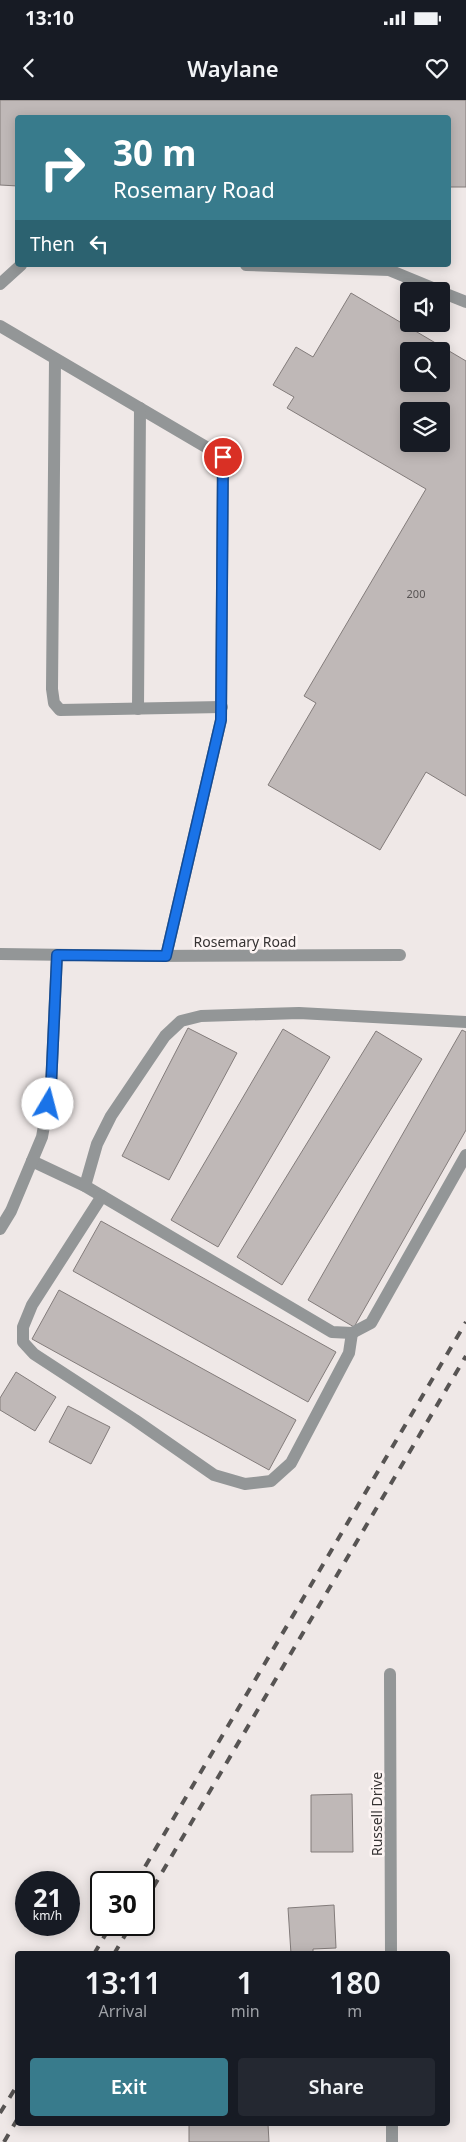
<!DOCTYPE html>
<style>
body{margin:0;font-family:"Noto Sans",sans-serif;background:#242831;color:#f1f3f6;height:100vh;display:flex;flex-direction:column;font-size:19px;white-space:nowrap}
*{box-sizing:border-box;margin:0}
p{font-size:16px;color:#9ea1a6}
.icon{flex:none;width:28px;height:28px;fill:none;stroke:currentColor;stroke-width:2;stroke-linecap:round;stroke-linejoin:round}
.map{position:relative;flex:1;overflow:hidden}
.panel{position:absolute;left:15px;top:1851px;width:435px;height:175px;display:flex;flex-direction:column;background:#171b24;border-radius:5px;box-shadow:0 2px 12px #0003}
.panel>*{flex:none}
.guide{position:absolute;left:15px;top:15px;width:436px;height:152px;border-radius:5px;box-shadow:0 2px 12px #0003;background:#387b8c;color:#fff;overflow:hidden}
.controls{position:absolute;left:400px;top:182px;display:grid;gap:10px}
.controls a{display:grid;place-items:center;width:50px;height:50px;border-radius:5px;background:#171b24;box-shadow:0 2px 12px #0003;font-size:25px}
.speed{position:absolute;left:15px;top:1771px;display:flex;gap:10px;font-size:25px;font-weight:700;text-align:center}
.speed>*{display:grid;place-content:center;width:65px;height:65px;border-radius:50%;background:#171b24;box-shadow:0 2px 12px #0003;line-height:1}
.speed small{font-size:12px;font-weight:400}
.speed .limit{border:2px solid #111;border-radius:8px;background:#fff;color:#111}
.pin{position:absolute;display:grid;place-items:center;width:42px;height:42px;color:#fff;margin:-21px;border:2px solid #fff;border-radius:50%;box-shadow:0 1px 5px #0007}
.me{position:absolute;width:55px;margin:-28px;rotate:8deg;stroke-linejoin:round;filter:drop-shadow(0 0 4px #0008)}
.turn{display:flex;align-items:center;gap:18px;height:105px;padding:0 15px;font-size:22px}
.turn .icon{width:65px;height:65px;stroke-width:2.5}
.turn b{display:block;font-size:35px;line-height:42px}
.then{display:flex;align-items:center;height:48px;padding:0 15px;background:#0003;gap:10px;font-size:19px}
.eta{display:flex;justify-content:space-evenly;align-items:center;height:85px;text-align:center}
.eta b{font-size:30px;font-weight:600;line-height:35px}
.cta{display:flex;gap:10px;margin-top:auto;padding:10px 15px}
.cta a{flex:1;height:58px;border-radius:5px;background:#387b8c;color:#fff;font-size:20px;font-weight:600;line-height:58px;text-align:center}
.cta a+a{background:#242831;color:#f1f3f6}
.status{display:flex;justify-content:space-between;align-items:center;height:35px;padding:0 25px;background:#171b24;direction:ltr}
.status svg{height:14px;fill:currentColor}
header{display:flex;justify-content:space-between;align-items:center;height:65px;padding:0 15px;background:#171b24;font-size:22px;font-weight:600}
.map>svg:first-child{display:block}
</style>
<div class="status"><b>13:10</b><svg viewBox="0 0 49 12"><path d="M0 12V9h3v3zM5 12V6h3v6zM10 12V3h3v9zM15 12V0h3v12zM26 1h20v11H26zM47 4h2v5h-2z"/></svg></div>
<header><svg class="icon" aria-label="back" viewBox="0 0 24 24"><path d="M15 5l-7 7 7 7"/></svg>Waylane<svg class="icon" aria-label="heart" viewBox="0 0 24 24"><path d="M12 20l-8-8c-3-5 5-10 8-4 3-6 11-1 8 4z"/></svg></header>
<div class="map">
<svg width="466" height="2042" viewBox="0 0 466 2042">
<rect width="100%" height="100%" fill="#efe8e7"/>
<g fill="#bfb8b7" stroke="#837c7b" fill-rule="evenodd">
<polygon points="0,0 466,0 466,87 449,87 449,18 18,18 18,86 0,85"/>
<path d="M351 193 466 261V696L426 672 380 750 268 685 316 603 304 596 426 389 287 308 294 297 273 285 296 247 313 257ZM409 251H441V284H409ZM409 311H441V344H409Z"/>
<polygon points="188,928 237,953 169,1080 122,1056"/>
<polygon points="283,929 330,957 218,1147 171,1120"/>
<polygon points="462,930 466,932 466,1030 354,1227 308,1200"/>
<polygon points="376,931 422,959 282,1185 237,1157"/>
<polygon points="101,1121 336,1252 308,1302 73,1171"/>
<polygon points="59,1190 296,1320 269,1370 32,1239"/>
<polygon points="16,1272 56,1297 35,1331 0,1310 0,1298"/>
<polygon points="68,1306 110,1327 91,1364 49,1342"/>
<polygon points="352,1694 353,1752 311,1752 311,1695"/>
<polygon points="334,1805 336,1848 313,1849 313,1854 291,1854 288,1808"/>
<polygon points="189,2024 268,2024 269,2042 189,2042"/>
</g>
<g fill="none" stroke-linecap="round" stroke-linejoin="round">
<g stroke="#939697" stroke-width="12">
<polyline points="246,165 389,170 440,191"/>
<polyline points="0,184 21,165"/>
<polyline points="441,192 466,202"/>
<polyline points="0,226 223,357 221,620 166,856"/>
<polyline points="55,259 52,589 54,603 60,610 222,607"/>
<polyline points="138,609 140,308"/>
<polyline points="0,854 147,856 400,855"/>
<polyline points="32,1061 85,1086 332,1232 352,1233 371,1223 466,1055"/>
<polyline points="85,1086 97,1044 111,1016 165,936 181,921 201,916 299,913 466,922"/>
<polyline points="102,1096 32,1205 23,1227 23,1242 34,1254 135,1320 214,1375 245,1384 271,1381 291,1363 349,1253 352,1233"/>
<polyline points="0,1129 11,1111 42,1037 51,987 57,855"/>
<polyline points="390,1574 391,1854"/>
<polyline points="392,2024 392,2042"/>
</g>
<g stroke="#575453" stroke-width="4" stroke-dasharray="9 9" stroke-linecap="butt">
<polyline points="136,1782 466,1222"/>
<polyline points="144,1803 466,1256"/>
<polyline points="94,1854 111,1825"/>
<polyline points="114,1854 131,1825"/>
<polyline points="0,2013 18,1984"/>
<polyline points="4,2042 18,2018"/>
</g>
</g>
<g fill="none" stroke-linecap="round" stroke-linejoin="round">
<g stroke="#114b97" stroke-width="12">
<polyline id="route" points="48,1004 51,987 57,855 166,856 221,620 223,357"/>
</g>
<use href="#route" stroke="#1a73e8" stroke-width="9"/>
</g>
<g text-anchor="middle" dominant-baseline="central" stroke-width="5" stroke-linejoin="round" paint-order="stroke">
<g font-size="11" fill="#585454">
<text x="416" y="493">200</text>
</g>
<g font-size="14" fill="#363333" stroke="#fdf5f4">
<text x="245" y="841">Rosemary Road</text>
<text transform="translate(376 1714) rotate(-90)">Russell Drive</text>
</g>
</g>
</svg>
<div class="controls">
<a><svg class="icon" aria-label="sound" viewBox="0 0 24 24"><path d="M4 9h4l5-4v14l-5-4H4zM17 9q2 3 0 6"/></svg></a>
<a><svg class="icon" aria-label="search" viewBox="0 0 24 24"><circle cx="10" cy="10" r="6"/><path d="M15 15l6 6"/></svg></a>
<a><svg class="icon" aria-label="layers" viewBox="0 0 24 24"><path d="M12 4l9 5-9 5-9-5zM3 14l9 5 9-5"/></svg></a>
</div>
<div class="speed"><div>21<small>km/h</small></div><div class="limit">30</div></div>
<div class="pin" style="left:223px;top:357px;background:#d93025"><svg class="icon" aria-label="arrive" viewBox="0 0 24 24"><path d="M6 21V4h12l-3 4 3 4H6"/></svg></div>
<svg class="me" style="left:48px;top:1004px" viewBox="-20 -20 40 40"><circle r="19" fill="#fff"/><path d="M0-13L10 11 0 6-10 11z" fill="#1a73e8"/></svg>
<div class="guide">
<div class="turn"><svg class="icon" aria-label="right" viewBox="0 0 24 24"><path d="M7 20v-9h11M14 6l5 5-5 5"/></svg><div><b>30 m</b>Rosemary Road</div></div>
<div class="then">Then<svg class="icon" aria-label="left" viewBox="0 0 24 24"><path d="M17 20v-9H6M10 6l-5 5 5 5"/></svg></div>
</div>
<section class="panel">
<div class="eta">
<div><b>13:11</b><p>Arrival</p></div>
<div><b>1</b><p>min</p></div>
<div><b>180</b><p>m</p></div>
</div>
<div class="cta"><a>Exit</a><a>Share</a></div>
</section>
</div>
